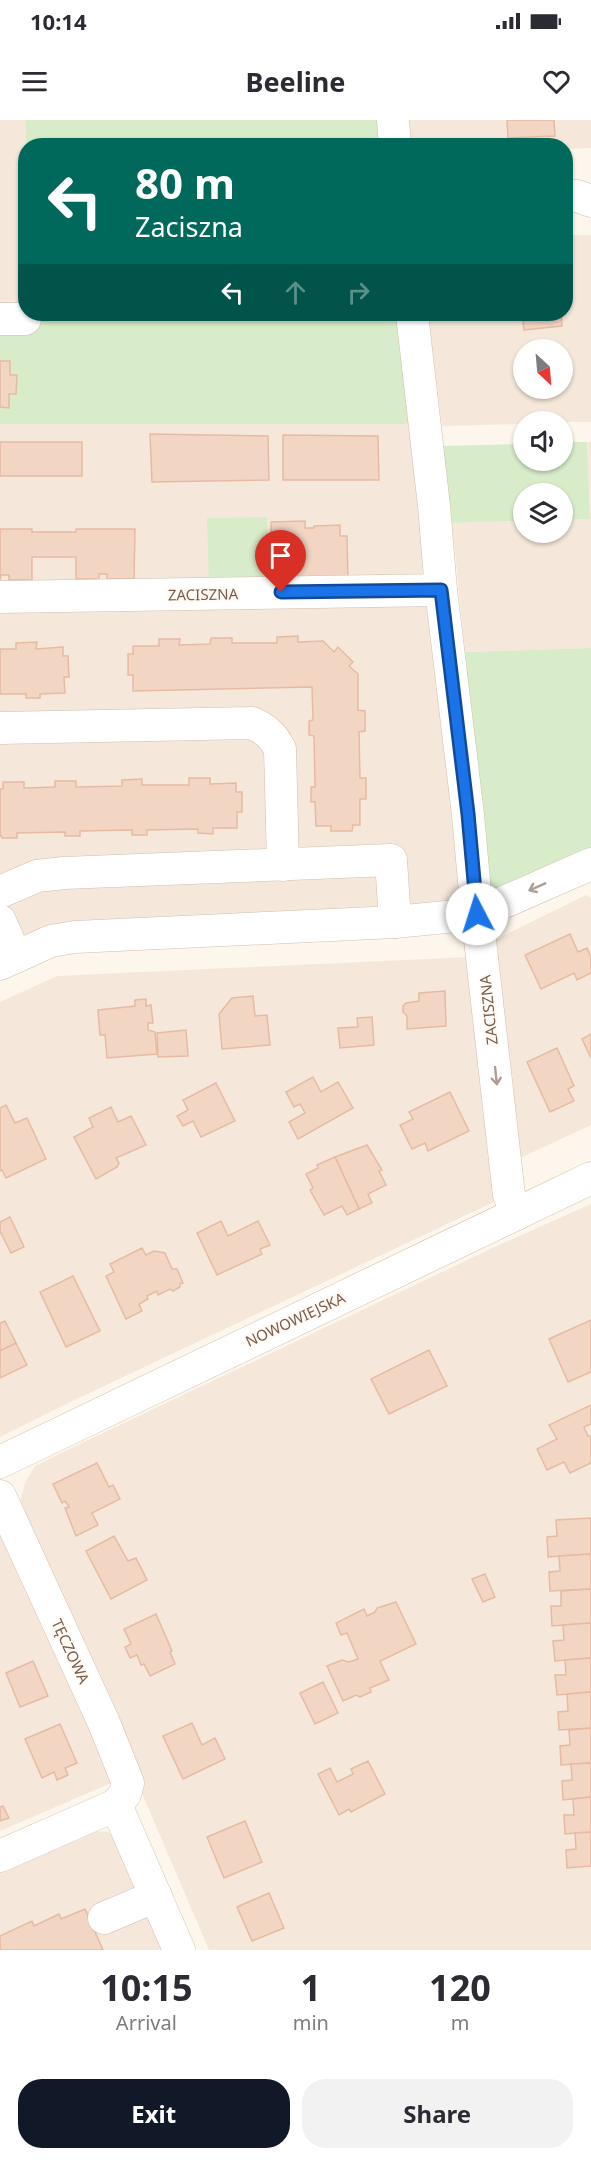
<!DOCTYPE html>
<meta charset="utf-8">
<style>
body{margin:0;font-family:"Noto Sans",sans-serif;background:#f2f2f3;color:#2b2b33;height:100vh;display:flex;flex-direction:column;font-size:22px;white-space:nowrap}
*{box-sizing:border-box;margin:0}
p{font-size:20px;color:#7c7c81}
.icon{flex:none;width:33px;height:33px;fill:none;stroke:currentColor;stroke-width:2;stroke-linecap:round;stroke-linejoin:round}
.map{position:relative;height:1830px;overflow:hidden}
.details{display:flex;flex-direction:column;background:#fff;flex:1}
.details>*{flex:none}
.banner{position:absolute;left:18px;top:18px;width:555px;height:183px;border-radius:24px;box-shadow:0 2px 4px #0004;background:#00695c;color:#fff;overflow:hidden}
.needle{width:39px;rotate:154deg}
.controls{position:absolute;left:513px;top:219px;display:grid;gap:12px}
.controls a{display:grid;place-items:center;width:60px;height:60px;border-radius:50%;background:#fff;box-shadow:0 2px 4px #0004;font-size:30px}
.pin{position:absolute;display:grid;place-items:center;width:51px;height:51px;color:#fff;margin:-62px -26px;border-radius:50% 50% 50% 0;rotate:-45deg;box-shadow:0 0 6px #0007}
.pin .icon{rotate:45deg}
.me{position:absolute;width:66px;margin:-33px;rotate:355deg;stroke-linejoin:round;filter:drop-shadow(0 0 4px #0008)}
.turn{display:flex;align-items:center;gap:21px;height:126px;padding:0 18px;font-size:27px}
.turn .icon{width:78px;height:78px;stroke-width:2.5}
.turn b{display:block;font-size:42px;line-height:51px}
.lanes{display:flex;align-items:center;height:57px;padding:0 18px;background:#0003;justify-content:center;gap:30px;direction:ltr}
.lanes .off{opacity:.35}
.eta{display:flex;justify-content:space-evenly;align-items:center;height:102px;text-align:center}
.eta b{font-size:36px;font-weight:700;line-height:42px}
.cta{display:flex;gap:12px;margin-top:auto;padding:12px 18px}
.cta a{flex:1;height:69px;border-radius:24px;background:#111827;color:#fff;font-size:24px;font-weight:700;line-height:69px;text-align:center}
.cta a+a{background:#f2f2f3;color:#2b2b33}
.status{display:flex;justify-content:space-between;align-items:center;height:42px;padding:0 30px;background:#fff;direction:ltr}
.status svg{height:16px;fill:currentColor}
header{display:flex;justify-content:space-between;align-items:center;height:78px;padding:0 18px;background:#fff;font-size:27px;font-weight:700}
.map>svg:first-child{display:block}
</style>
<div class="status"><b>10:14</b><svg viewBox="0 0 49 12"><path d="M0 12V9h3v3zM5 12V6h3v6zM10 12V3h3v9zM15 12V0h3v12zM26 1h20v11H26zM47 4h2v5h-2z"/></svg></div>
<header><svg class="icon" aria-label="menu" viewBox="0 0 24 24"><path d="M4 6h16M4 12h16M4 18h16"/></svg>Beeline<svg class="icon" aria-label="heart" viewBox="0 0 24 24"><path d="M12 20l-8-8c-3-5 5-10 8-4 3-6 11-1 8 4z"/></svg></header>
<div class="map">
<svg width="591" height="1830" viewBox="0 0 591 1830">
<rect width="100%" height="100%" fill="#fdf6ec"/>
<g fill="#f5e8da" fill-rule="evenodd">
<polygon points="0,0 26,0 25,188 0,188"/>
<polygon points="408,0 591,0 591,28 566,29 566,26 411,25"/>
<path d="M566 115H591V302H524L523 304 442 306 428 194H566ZM524 230H562V268H524Z"/>
<polygon points="0,304 416,304 465,766 459,778 447,788 0,832"/>
<polygon points="587,322 591,322 591,528 465,532 452,403 523,401 524,412 562,412 563,399 590,398"/>
<polygon points="586,775 591,778 591,1005 514,1041 493,821"/>
<polygon points="471,837 498,1080 66,1284 0,1317 0,882 57,856"/>
<polygon points="591,1084 591,1830 209,1830 19,1386 25,1363 35,1346 84,1322 501,1124"/>
<polygon points="0,1400 118,1660 0,1711"/>
<polygon points="92,1711 108,1712 120,1723 165,1830 0,1830 0,1751"/>
</g>
<g fill="#d8ecc9">
<polygon points="26,0 385,0 387,25 26,25"/>
<polygon points="32,194 404,194 416,304 0,304 0,208"/>
<polygon points="563,322 587,322 590,399 563,399 562,374 524,374 523,401 452,403 442,326 523,324 524,340 562,340"/>
<polygon points="267,397 267,463 209,466 207,398"/>
<polygon points="591,528 591,733 499,772 489,769 486,761 465,532"/>
</g>
<g fill="#f3d5c3" stroke="#e6bba3" stroke-width="1.5">
<polygon points="507,0 554,0 555,16 508,18"/>
<polygon points="522,194 561,194 562,206 524,210"/>
<polygon points="0,241 10,241 10,255 17,255 16,274 9,274 9,288 0,287"/>
<polygon points="150,314 268,316 269,360 152,362"/>
<polygon points="283,315 378,316 379,360 283,360"/>
<rect x="0" y="322" width="82" height="34"/>
<polygon points="305,401 305,408 314,408 314,406 340,405 340,416 347,416 348,462 272,463 271,402"/>
<polygon points="0,409 32,409 32,412 76,412 76,409 135,409 134,459 107,459 107,454 99,454 99,459 76,459 76,437 32,437 32,460 9,460 9,455 1,455 0,460"/>
<polygon points="298,516 298,522 323,521 334,532 338,527 353,542 349,546 358,554 358,590 365,591 365,611 359,612 360,658 366,658 366,679 360,679 360,705 353,705 352,711 331,711 331,706 316,706 315,682 311,682 311,667 315,667 314,616 309,615 309,601 313,600 312,567 133,571 133,555 128,555 128,534 133,534 133,526 159,526 159,519 180,519 179,525 210,524 211,518 232,518 232,523 277,523 277,517"/>
<polygon points="37,522 36,529 63,527 63,536 68,536 69,557 64,557 65,573 40,574 40,578 26,578 26,574 0,574 0,529 16,529 16,523"/>
<polygon points="189,658 210,658 210,664 236,663 236,672 242,672 242,692 237,692 237,708 213,708 213,714 198,713 198,709 147,710 147,715 132,715 132,710 80,711 80,716 65,716 65,712 17,713 17,718 2,718 0,714 0,669 3,669 3,662 24,662 24,668 55,667 55,661 76,661 76,667 122,666 122,660 142,659 142,665 189,665"/>
<polygon points="570,814 578,832 587,828 591,837 591,853 577,860 574,853 541,869 525,835"/>
<polygon points="445,871 446,906 407,909 407,896 403,892 403,886 406,883 419,881 419,873"/>
<polygon points="253,876 255,896 267,895 270,925 222,929 219,894 232,878"/>
<polygon points="146,879 146,886 151,885 153,903 148,903 148,910 155,912 157,934 107,938 105,915 100,915 98,890 135,886 135,880"/>
<polygon points="372,897 374,925 340,928 338,908 358,907 357,898"/>
<polygon points="186,910 188,936 158,937 157,913"/>
<polygon points="591,914 591,938 582,919"/>
<polygon points="557,928 574,966 568,969 574,981 550,992 527,942"/>
<polygon points="313,957 321,972 338,962 353,988 298,1019 289,1002 305,993 300,984 294,987 286,972"/>
<polygon points="216,963 235,1001 201,1017 193,1001 183,1006 177,996 188,990 183,980"/>
<polygon points="450,972 469,1011 428,1031 425,1023 412,1029 400,1005 413,999 409,992"/>
<polygon points="6,985 15,1003 27,998 46,1039 6,1058 2,1050 0,1051 0,988"/>
<polygon points="111,987 118,1002 131,996 146,1025 116,1038 119,1043 117,1047 96,1059 74,1017 93,1007 89,998"/>
<polygon points="367,1025 382,1050 379,1051 386,1065 368,1074 372,1083 359,1089 335,1037"/>
<polygon points="335,1037 359,1089 347,1095 342,1086 324,1095 310,1070 313,1068 306,1054 318,1048 317,1045"/>
<polygon points="10,1097 24,1127 11,1133 0,1111 0,1102"/>
<polygon points="221,1101 228,1116 258,1101 270,1125 260,1129 262,1134 217,1155 197,1113"/>
<polygon points="142,1128 146,1135 154,1131 165,1133 172,1149 177,1149 183,1163 180,1164 180,1167 173,1171 170,1169 158,1175 157,1171 147,1176 148,1179 139,1184 142,1191 126,1199 106,1156 114,1152 110,1144"/>
<polygon points="73,1156 100,1211 66,1227 40,1172"/>
<polygon points="591,1200 591,1252 568,1262 549,1219"/>
<polygon points="5,1201 16,1223 0,1231 0,1203"/>
<polygon points="16,1223 27,1245 0,1258 0,1231"/>
<polygon points="429,1230 447,1266 389,1294 371,1259"/>
<polygon points="591,1285 591,1304 584,1307 588,1316 591,1316 591,1343 570,1353 564,1342 547,1350 537,1329 557,1319 549,1305"/>
<polygon points="97,1343 109,1367 113,1365 120,1379 92,1393 98,1405 76,1416 65,1388 69,1387 65,1381 62,1383 53,1364"/>
<polygon points="591,1398 591,1434 548,1437 547,1417 557,1416 556,1400"/>
<polygon points="114,1416 128,1441 136,1438 147,1460 111,1479 86,1431"/>
<polygon points="591,1434 591,1469 550,1471 549,1452 560,1451 559,1436"/>
<polygon points="485,1454 495,1477 483,1482 472,1459"/>
<polygon points="591,1469 591,1503 552,1506 551,1486 561,1486 561,1471"/>
<polygon points="396,1482 416,1524 380,1541 389,1560 370,1568 371,1572 360,1577 356,1575 343,1581 327,1546 342,1540 349,1542 358,1539 347,1513 341,1515 336,1503 364,1489 367,1496 375,1492 377,1488"/>
<polygon points="156,1494 172,1531 170,1532 175,1544 150,1556 144,1544 141,1545 137,1535 130,1538 125,1527 131,1524 124,1509"/>
<polygon points="591,1503 591,1538 555,1541 553,1521 564,1520 563,1505"/>
<polygon points="591,1538 591,1572 557,1575 555,1555 566,1555 565,1540"/>
<polygon points="33,1541 48,1576 20,1587 6,1553"/>
<polygon points="323,1562 338,1593 315,1604 300,1573"/>
<polygon points="591,1572 591,1608 559,1610 558,1592 568,1591 567,1574"/>
<polygon points="192,1603 202,1625 215,1618 225,1639 183,1659 163,1616"/>
<polygon points="60,1604 77,1643 65,1648 68,1655 57,1660 54,1652 42,1658 25,1619"/>
<polygon points="591,1608 591,1643 561,1645 560,1626 570,1625 569,1610"/>
<polygon points="368,1641 385,1674 351,1692 349,1689 339,1695 318,1654 330,1648 337,1662 353,1654 351,1649"/>
<polygon points="591,1643 591,1677 563,1680 562,1661 572,1660 571,1644"/>
<polygon points="591,1677 591,1712 565,1714 564,1695 574,1695 573,1679"/>
<polygon points="3,1686 9,1698 0,1701 0,1687"/>
<polygon points="245,1701 262,1742 224,1758 207,1717"/>
<polygon points="591,1712 591,1746 567,1748 566,1730 576,1729 575,1713"/>
<polygon points="269,1773 284,1808 252,1821 237,1787"/>
<polygon points="85,1789 103,1830 0,1830 0,1816 32,1801 34,1806 59,1794 61,1799"/>
</g>
<g fill="none" stroke-linecap="round" stroke-linejoin="round">
<g stroke="#d1beb0" stroke-width="33">
<g id="minor">
<polyline points="393,0 395,26"/>
<polyline points="566,76 577,76 591,81"/>
<polyline points="412,194 434,386 441,470 468,695 477,794 509,1075 517,1094"/>
<polyline points="0,199 25,199"/>
<polyline points="0,477 441,470"/>
<path d="M0 608 252 603C266 609 273 616 280 629L283 745"/>
<polyline points="0,772 37,756 64,753 391,740 395,802"/>
<polyline points="0,801 16,837"/>
<polyline points="0,844 51,821 75,817 395,802 477,794 591,744"/>
<polyline points="0,1342 591,1058"/>
<polyline points="0,1376 104,1603 128,1663 125,1674 116,1685 0,1736"/>
<polyline points="116,1685 179,1830"/>
<polyline points="104,1798 156,1776"/>
</g>
</g>
<use href="#minor" stroke="#fff" stroke-width="32"/>
</g>
<defs><path id="oneway-shaft" d="M-6 0H5M1.5-3L5.5 0L1.5 3" fill="none" stroke-width="1.6" stroke-linecap="round" stroke-linejoin="round" transform="scale(1.5)"/></defs>
<g stroke="#af9d94">
<use href="#oneway-shaft" transform="translate(537 767) rotate(156)"/>
<use href="#oneway-shaft" transform="translate(496 956) rotate(84)"/>
</g>
<g fill="none" stroke-linecap="round" stroke-linejoin="round">
<g stroke="#114b97" stroke-width="15">
<polyline id="route" points="281,472 441,470 468,694 477,794"/>
</g>
<use href="#route" stroke="#1a73e8" stroke-width="10"/>
</g>
<g text-anchor="middle" dominant-baseline="central" stroke-width="4.5" stroke-linejoin="round" paint-order="stroke">
<g font-size="15" fill="#7a5c4d" stroke="#fffaf3">
<text transform="translate(203 474) rotate(-1)">ZACISZNA</text>
<text transform="translate(488 890) rotate(-96)">ZACISZNA</text>
<text transform="translate(295 1199) rotate(-25)">NOWOWIEJSKA</text>
<text transform="translate(71 1531) rotate(65)">TĘCZOWA</text>
</g>
</g>
</svg>
<div class="controls">
<a><svg class="needle" viewBox="-14 -14 28 28"><path d="M0-13l5 13h-10z" fill="#e53935"/><path d="M0 13l5-13h-10z" fill="#7c7c81"/></svg></a>
<a><svg class="icon" aria-label="sound" viewBox="0 0 24 24"><path d="M4 9h4l5-4v14l-5-4H4zM17 9q2 3 0 6"/></svg></a>
<a><svg class="icon" aria-label="layers" viewBox="0 0 24 24"><path d="M12 4l9 5-9 5-9-5zM3 14l9 5 9-5"/></svg></a>
</div>
<div class="pin" style="left:281px;top:472px;background:#d93025"><svg class="icon" aria-label="arrive" viewBox="0 0 24 24"><path d="M6 21V4h12l-3 4 3 4H6"/></svg></div>
<svg class="me" style="left:477px;top:794px" viewBox="-20 -20 40 40"><circle r="19" fill="#fff"/><path d="M0-13L10 11 0 6-10 11z" fill="#1a73e8"/></svg>
<div class="banner">
<div class="turn"><svg class="icon" aria-label="left" viewBox="0 0 24 24"><path d="M17 20v-9H6M10 6l-5 5 5 5"/></svg><div><b>80 m</b>Zaciszna</div></div>
<div class="lanes"><svg class="icon" aria-label="left" viewBox="0 0 24 24"><path d="M17 20v-9H6M10 6l-5 5 5 5"/></svg><svg class="icon off" aria-label="ahead" viewBox="0 0 24 24"><path d="M12 20V5M6 11l6-6 6 6"/></svg><svg class="icon off" aria-label="right" viewBox="0 0 24 24"><path d="M7 20v-9h11M14 6l5 5-5 5"/></svg></div>
</div>
</div>
<section class="details">
<div class="eta">
<div><b>10:15</b><p>Arrival</p></div>
<div><b>1</b><p>min</p></div>
<div><b>120</b><p>m</p></div>
</div>
<div class="cta"><a>Exit</a><a>Share</a></div>
</section>
